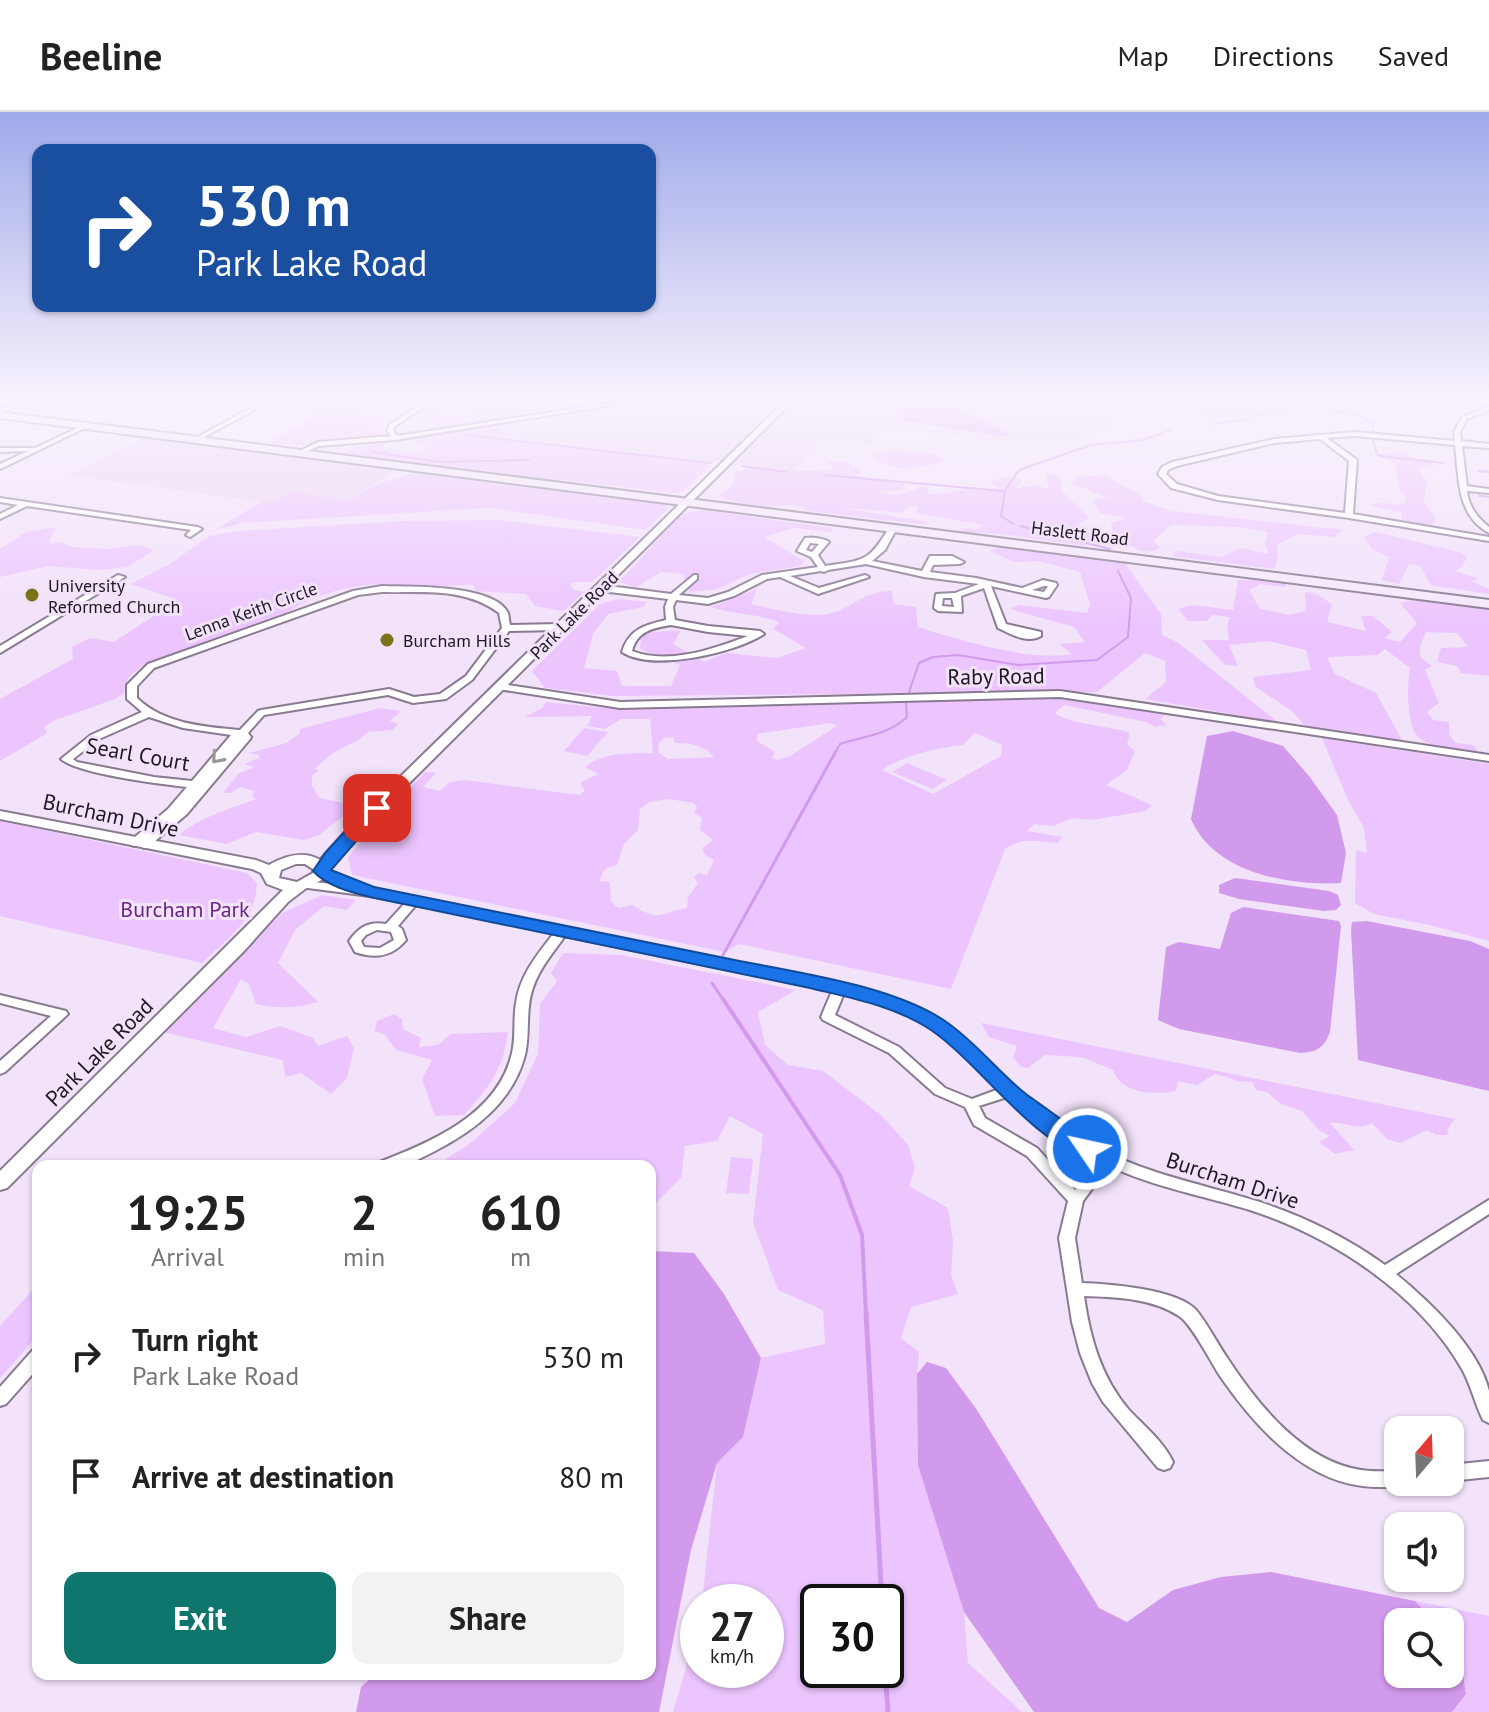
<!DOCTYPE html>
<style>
body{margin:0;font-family:"PT Sans",sans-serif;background:#f2f2f2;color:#222;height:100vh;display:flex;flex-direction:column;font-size:30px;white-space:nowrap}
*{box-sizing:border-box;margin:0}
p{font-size:26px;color:#767676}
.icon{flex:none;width:44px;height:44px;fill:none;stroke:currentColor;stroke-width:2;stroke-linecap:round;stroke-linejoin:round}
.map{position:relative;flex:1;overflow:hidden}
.drawer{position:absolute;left:32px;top:1048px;width:624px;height:520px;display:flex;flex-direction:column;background:#fff;border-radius:16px;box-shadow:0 2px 6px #0004}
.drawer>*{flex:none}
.hud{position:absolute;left:32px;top:32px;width:624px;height:168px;border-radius:16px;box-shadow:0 2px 6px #0004;background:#1a4fa0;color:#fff;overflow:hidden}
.needle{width:52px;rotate:19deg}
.tools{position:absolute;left:1384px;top:1304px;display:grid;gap:16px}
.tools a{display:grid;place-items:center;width:80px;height:80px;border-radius:16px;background:#fff;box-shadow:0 2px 6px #0004;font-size:40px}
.speed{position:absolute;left:680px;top:1472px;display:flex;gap:16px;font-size:40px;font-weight:700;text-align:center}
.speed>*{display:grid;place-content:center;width:104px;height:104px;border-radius:50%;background:#fff;box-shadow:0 2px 6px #0004;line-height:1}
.speed small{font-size:20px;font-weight:400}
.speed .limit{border:4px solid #111;border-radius:12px;background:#fff;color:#111}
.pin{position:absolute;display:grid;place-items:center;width:68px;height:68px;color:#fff;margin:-34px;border-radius:16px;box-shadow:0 4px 12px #0006}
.me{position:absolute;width:88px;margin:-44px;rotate:304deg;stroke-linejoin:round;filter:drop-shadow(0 0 6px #0008)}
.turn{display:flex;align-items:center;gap:28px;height:168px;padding:0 32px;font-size:36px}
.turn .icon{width:104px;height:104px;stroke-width:2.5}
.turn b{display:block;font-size:56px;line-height:68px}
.eta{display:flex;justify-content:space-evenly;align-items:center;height:136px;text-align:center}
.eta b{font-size:48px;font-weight:700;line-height:56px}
.action{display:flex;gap:16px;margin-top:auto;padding:16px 32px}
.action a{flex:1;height:92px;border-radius:16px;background:#0f766e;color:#fff;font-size:32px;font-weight:700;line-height:92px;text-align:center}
.action a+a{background:#f2f2f2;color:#222}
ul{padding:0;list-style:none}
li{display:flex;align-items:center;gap:24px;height:120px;padding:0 32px}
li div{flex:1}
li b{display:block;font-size:30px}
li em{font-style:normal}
header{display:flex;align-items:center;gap:48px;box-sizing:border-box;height:112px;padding:0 40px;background:#fff;border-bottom:2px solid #e0e0e0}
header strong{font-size:38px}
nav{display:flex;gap:44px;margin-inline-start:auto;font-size:28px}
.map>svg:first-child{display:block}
</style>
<header>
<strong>Beeline</strong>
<nav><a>Map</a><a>Directions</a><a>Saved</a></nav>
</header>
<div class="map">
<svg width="1489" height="1600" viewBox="0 0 1489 1600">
<rect width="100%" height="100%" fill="#f2e2fa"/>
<g fill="#e8d4f1">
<polygon points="343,290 1157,290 1071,331 985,328 886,314 870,332 823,327 795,358 518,326 496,308 399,322 397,313 406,306 329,297"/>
<polygon points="149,323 398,356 349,388 288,380 270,391 69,363"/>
</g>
<g fill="#ecc5ff" fill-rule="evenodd">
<polygon points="332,290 351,290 345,293 347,300 394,306 371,316 386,322 382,324 298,334 270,330 313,306 309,303 322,292"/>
<path d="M1188 290H1319C1284 296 1215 318 1186 294Z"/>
<path d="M1348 290H1407C1379 307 1346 304 1315 296L1359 293Z"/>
<polygon points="489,291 549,299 440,315 432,311 437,308 421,301 433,293 438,296 435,303 465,308 483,299 478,295"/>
<polygon points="493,313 500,315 516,327 714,349 682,380 676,381 343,343 353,335 384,331 384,338 422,340 430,334 405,328"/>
<path d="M891 337 937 342 945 350C917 356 893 363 870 342Z"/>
<path d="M1401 340C1412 349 1426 345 1437 354L1418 356 1427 370 1424 390 1436 407 1430 415 1402 408V401L1372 394 1373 391 1403 392 1407 386 1398 377 1400 374 1394 351 1374 343Z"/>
<path d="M825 349H843L863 359 855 363 905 372 902 378 878 380C891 385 910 382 921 374L929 376 928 382C941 382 949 381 961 378 975 375 988 382 1001 377L989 370 1007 365 1022 368 1016 376 1036 373 1049 377 1046 364 1052 362 1060 367 1062 379 1089 406 1070 418 1102 422 1086 434 1009 423 963 420 959 416 979 417 983 413 917 401V395H907L903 401 837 395 928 410 927 413 808 399C793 390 787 394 771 394 752 394 736 390 719 384L732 373 735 360 759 354 797 359 835 358Z"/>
<polygon points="412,361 666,393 668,397 645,418 490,396 242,411 215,418 261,390 270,391 289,380 350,388 373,374"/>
<path d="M1104 363 1143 384 1142 389 1172 399 1344 418 1333 425 1297 422 1277 433 1278 446 1274 457 1172 444 1177 439 1222 445 1241 436 1269 442 1265 432 1268 420 1238 415 1171 413 1153 429 1160 436C1143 446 1127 432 1113 422L1111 411 1126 406 1100 401 1093 388 1107 385 1070 371 1078 365Z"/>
<polygon points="703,398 833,416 832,420 793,416 764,425 804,449 800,454 750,462 717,477 690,480 683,462 661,460 636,475 619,470 681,402"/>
<path d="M498 408 640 425 592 470H573L570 473 574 478 584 480 564 499 535 494 526 482 476 479 473 473C460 472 449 475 436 475 420 476 403 473 387 472 351 471 310 484 281 504L144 552 128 566 124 581 115 587 53 609 44 615 47 620 44 623 0 649V587L73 547 72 535 90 526 114 530 178 488 131 472 170 452 209 424 238 419 404 409Z"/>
<polygon points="48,416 56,416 49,428 51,432 60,430 72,435 108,437 139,433 154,438 127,455 100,458 48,454 0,465 0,437 26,420"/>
<polygon points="1375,420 1460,440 1467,445 1462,455 1454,459 1480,467 1471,469 1489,477 1489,482 1431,473 1420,454 1409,452 1399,472 1382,468 1389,445 1372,437 1363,425"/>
<path d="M999 435 1125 451 1161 502 1162 523 1177 530 1278 610 1145 587 1166 570 1165 549 1145 541 1097 580 613 584 545 576 532 559 600 492 619 487 647 490 643 495 608 502 593 522 584 556 617 559 622 574H671L680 553 640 537 642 521 681 518 673 532 704 550 726 541 777 546 806 536 773 517 779 510C756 501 733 503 711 495L757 477 751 492C774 497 804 506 827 502 852 498 861 479 892 479L894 492 916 495 918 515C959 528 1031 550 1072 542L1059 532 1085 530 1074 515 1010 497 1019 493 1087 501 1090 493 1080 460 1038 449 1014 450 990 439Z"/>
<path d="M1270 467 1286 470V475L1260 472 1249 478 1260 497 1290 503 1306 499 1305 480 1315 481 1332 492 1327 510 1366 519 1361 504H1373L1392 520 1384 526 1400 530 1417 511 1400 491 1416 487 1489 496V564L1461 561 1457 554 1437 550 1441 536 1468 535 1457 521 1426 520 1420 534V545L1432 554 1425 558 1439 591 1427 600 1433 608 1449 610V622L1456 631 1473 633 1478 639C1461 640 1423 637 1414 619 1407 604 1407 571 1410 556L1385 537 1378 543 1327 545 1335 562 1376 581 1403 630 1306 615 1293 600 1255 574 1253 565 1311 558 1306 538 1268 529 1229 533 1238 554 1225 553 1202 528H1229L1227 514 1230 505 1212 503 1207 509H1188L1178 497 1192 493 1233 498 1238 468Z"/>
<path d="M1069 586 1166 602 1160 607 1167 613 1155 615 1146 610 1064 593 1055 601C1068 612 1110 614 1130 621L1127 632 1135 639 1127 658 1106 673 1152 693 1146 699 1091 708 1072 706 1054 714 1034 712 1027 719 1062 725 1057 731C1037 729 1022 725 1005 737L951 877 739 832 725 840 352 763 348 745 425 660 436 661 423 675 440 679 450 670 465 668 579 683 585 679 580 671 598 662 585 655C606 639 628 642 653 641L650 607H621L605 617 587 614 592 604 525 605 542 596 546 590 604 596H658ZM830 611 837 614 790 644 777 648 772 645 775 640 757 629V622ZM975 621 1002 633 1001 644 933 682 882 658C905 643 936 636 963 633ZM673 625 675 631C691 631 703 633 714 645L668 647 658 640 659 631 664 626ZM669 687 694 691 697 695 694 701 702 706 700 718 713 728 702 736 705 743 714 748 707 763 698 761 694 765 698 771 688 785 687 796C657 801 662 811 632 793L619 796 611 790 610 770 600 769C603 757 606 755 617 753L624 732 638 718 640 697 649 690Z"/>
<path d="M380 596 401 599 390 609 398 612 393 618 368 620 358 628 334 640 314 657 319 658 312 664V674L320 686 356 694 319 723 304 728 256 720 226 732 179 723C202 704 230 697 256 687L252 684 254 679 241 675 230 681H223L238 662 254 655 244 652 259 646V643L249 641 287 631 300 621V617Z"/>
<polygon points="584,616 608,620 587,644 564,639"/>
<polygon points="1322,626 1489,652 1489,829 1430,813 1374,802 1355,791 1356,738 1367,741 1364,716 1348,688"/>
<polygon points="907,651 947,668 932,677 892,660"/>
<path d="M0 709 247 761 257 771C256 808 227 827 202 851L0 804Z"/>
<path d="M322 783 356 788 347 798 324 794 295 818 278 851 318 890C298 896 277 897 256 892L249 872 241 867 213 916 246 925 280 914 313 926 318 934 347 924 354 936 347 966 331 982 301 961 285 965 283 948 163 920 282 801Z"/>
<path d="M563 841 621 843 796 878 758 900 765 933 788 953 823 959 882 1004 908 1033 915 1056 909 1074 948 1096 953 1129 951 1163 958 1182 911 1195 901 1226 919 1240 917 1262 964 1500 968 1551 1022 1600H673L698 1515V1558H766V1490H702L717 1351 743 1325 761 1246 825 1232 823 1198 778 1178 753 1111 763 1022 730 1004 717 1029 685 1034 681 1066 650 1097V1054H436L472 1030 515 991 538 942 540 892 557 869 551 861ZM818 1490H886V1558H818Z"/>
<path d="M394 902 402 907 403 917 421 926 419 935 438 933 451 922 508 920C503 959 489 975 464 1003L435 1004 422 967 432 948 396 938 385 923 375 919 377 909Z"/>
<path d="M981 911 1455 1007 1447 1018 1449 1023H1436L1427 1018 1400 1031 1387 1027 1372 1011C1357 1020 1345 1009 1330 1011L1354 1038 1335 1042 1319 1030 1330 1024 1319 1018 1302 999 1281 992 1267 980 1256 978 1252 970 1239 969 1215 962 1197 973 1178 969 1176 979C1156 983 1120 982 1113 958L1084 946 1066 944 1045 943 1028 956 1020 954 1013 945 1017 934 989 925Z"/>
<polygon points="731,1045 753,1047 749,1082 726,1081"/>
<polygon points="38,1172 38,1223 0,1266 0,1214"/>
<polygon points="1415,1489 1489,1504 1489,1600 1452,1600 1466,1582 1459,1536 1450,1526 1450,1510 1435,1510"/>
</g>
<g fill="#d29aec">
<polygon points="906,290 943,290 1010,322 1001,324 905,309 897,303"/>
<path d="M1233 619 1283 634 1309 664 1337 703 1346 741 1341 771C1288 774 1214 761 1191 707L1207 624Z"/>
<polygon points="1235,766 1329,779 1338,783 1341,793 1336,798 1324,799 1239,787 1219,781 1219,773"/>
<path d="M1243 795 1339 809 1341 814 1330 920C1324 936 1317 940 1300 941L1179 917 1158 908 1166 835 1179 830 1220 837 1231 801Z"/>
<polygon points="1367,809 1470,829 1489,837 1489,979 1358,948 1351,818 1352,810"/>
<polygon points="650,1139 694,1141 724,1182 761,1246 743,1325 717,1351 691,1438 659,1600 356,1600 361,1575 375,1562 650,1562"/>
<polygon points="927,1250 946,1256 977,1298 1099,1496 1127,1510 1173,1478 1221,1465 1271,1460 1415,1489 1435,1510 1398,1510 1398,1562 1450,1562 1450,1526 1459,1536 1466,1582 1452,1600 1034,1600 964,1500 918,1353 917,1262"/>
</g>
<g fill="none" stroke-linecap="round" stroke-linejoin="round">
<g stroke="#d29aec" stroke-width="2">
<polyline points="1207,290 1217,306"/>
<path d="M1212 312 1249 307 1255 303C1293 300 1340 289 1373 312V319"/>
<polyline points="1166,319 1171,318"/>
<polyline points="464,323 711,351"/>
<polyline points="1373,328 1377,342 1381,344 1443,351"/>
<polyline points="371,340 439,350 529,348"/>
<polyline points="742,354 786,360"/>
<polyline points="1479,359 1489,360"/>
<polyline points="824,363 1003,379"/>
<polyline points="1479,384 1489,385"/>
<polyline points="1014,412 1001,404 1005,379 1019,358 1091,333 1143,328 1163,321"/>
<polyline points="1021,414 1110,437"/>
<polyline points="909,580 919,551 933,545 958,543 1018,553 1097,548 1128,525 1131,486 1118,459"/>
<path d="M835 641 840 632C864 624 888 623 907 605L906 591"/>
</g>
<g stroke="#d29aec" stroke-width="3">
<polyline points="723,843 836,639"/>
<polyline points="712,871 724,889"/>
</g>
<polyline stroke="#d29aec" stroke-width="4" points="723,887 840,1063 862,1123 866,1203"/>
<g stroke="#d29aec" stroke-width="5">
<polyline points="866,1201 882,1490"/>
<polyline points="885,1558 888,1600"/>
</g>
<g stroke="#887a8f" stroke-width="4">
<g id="minor">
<polygon points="17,290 25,290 0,301 0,297"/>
<polygon points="262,290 269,290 197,329 192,328"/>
<polygon points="425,290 432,290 395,314 393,318 397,324 618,290 631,290 395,328 319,334 301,342 296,341 318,330 391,324 387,318 390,312"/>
<path d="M1489 294V298L1467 307 1460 320 1461 329 1489 332V336L1462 334 1467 374 1489 377V381L1467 379C1469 395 1477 405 1489 415V421C1456 403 1459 366 1455 333L1355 324 1327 326 1357 348 1353 402 1489 425V429L1349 406 1218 388 1171 376 1158 362 1162 355 1172 350 1274 327 1355 320 1455 329 1454 320 1462 305ZM1320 327 1349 349 1345 401 1218 384 1177 372 1166 362 1168 358 1177 354 1274 331Z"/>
<polygon points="84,313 89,314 0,357 0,352 28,339 0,340 0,336 35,336"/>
<polygon points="0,386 198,415 202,417 190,425 186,423 191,418 27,394 0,407 0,402 18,393 0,390"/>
<path d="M890 414 897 416 885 438 872 449 922 459 930 444H952L964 450 960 452 933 453 930 460 976 466 1022 476 1043 468 1056 471 1057 473 1049 485 1046 486 991 474 1006 512 1041 520V524C1027 532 1011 522 998 516L984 476 961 484 962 500 938 499 934 496 936 482 955 481 979 472 924 465 866 452 828 458 824 460 821 459 790 464 819 476 865 463 869 465 818 482 780 465 767 467 734 484 708 492 676 488 673 495 675 508 708 514 760 519 764 522C735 541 653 560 622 540 629 517 645 513 666 508L665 495 668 487 601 479 597 476 601 473 671 482 694 463H697V467L679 483 708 486 728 480 762 463 818 455 811 445 797 439 805 426C812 425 824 426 829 430L818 443 825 454C865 448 869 450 890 414ZM810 431 819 432 812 440 806 438ZM1044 474H1048L1044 480 1032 478ZM943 486H952L954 495 942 494ZM671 513 708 520 748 524C713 537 669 553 632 539 637 519 653 516 671 513Z"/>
<polygon points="118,463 125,465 0,541 0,534"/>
<path d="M382 474C410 475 494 472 508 501 509 505 509 509 510 513L561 512 565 515 561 518 509 519 472 568 446 587 413 591 388 583 264 603 248 621 251 625 250 627 187 702 148 735 144 736 138 733 134 734 128 731 168 697 187 675C161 672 78 662 61 647L91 623 142 600 127 587V573L148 552 353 479ZM382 480C422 481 465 475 499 501L502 516 466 564 440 582 414 585 389 577 261 598 258 599 240 618C206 615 163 612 137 586V574L154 556 358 483ZM149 605 183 616 231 623 192 669 154 665 77 650 73 647 99 627Z"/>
<polygon points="501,572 620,590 1060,579 1489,643 1489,649 1060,585 620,596 498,577 498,573"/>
<path d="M304 769 370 776 840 872C875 882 911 890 942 910 968 927 988 951 1010 972 1036 997 1066 1019 1098 1036 1149 1063 1206 1073 1260 1090 1305 1105 1346 1125 1385 1153L1489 1088V1102L1396 1162C1429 1189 1479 1236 1489 1279 1489 1289 1489 1301 1489 1311L1483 1308C1475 1292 1471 1273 1462 1257 1418 1181 1333 1125 1250 1098 1204 1084 1154 1075 1109 1054L1083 1089 1075 1126 1082 1171C1110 1172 1173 1177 1194 1196 1203 1204 1220 1236 1228 1247 1259 1294 1303 1349 1361 1358 1373 1360 1386 1359 1398 1359V1370H1406L1404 1373C1395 1376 1384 1375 1374 1375 1307 1373 1256 1316 1220 1264 1211 1250 1191 1211 1179 1204 1152 1186 1115 1185 1084 1184 1090 1226 1101 1265 1129 1298 1144 1314 1164 1330 1173 1350L1170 1356 1164 1358 1158 1356 1103 1290 1092 1271 1080 1241 1072 1210 1059 1126 1068 1089 1027 1044 974 1013 965 995 935 982 889 941 823 908 821 905 832 879 565 824C549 846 532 865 529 894 527 910 529 927 525 943 513 989 476 1018 435 1039 425 1044 413 1051 401 1053 394 1055 384 1054 377 1054L379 1050C432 1030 498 1002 512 941 516 924 513 908 516 891 520 863 537 843 554 821L416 793 398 814 402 817 406 828C392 845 375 847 355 840L349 829C359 815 369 809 386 812L405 791 370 784 300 775 298 773ZM377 818 391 820 394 828 380 836 364 835 361 829 366 823ZM844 881C878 890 912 901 941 922 962 938 980 958 999 977L972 987 945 976 899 935 835 903ZM1007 985 1049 1020 1097 1049 1075 1078 1037 1036 985 1006 979 994Z"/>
<polygon points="0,883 66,899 68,902 5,960 0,962 0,949 51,904 0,891"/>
<polygon points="38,1237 38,1256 6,1292 0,1294 0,1275 32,1239"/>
<polygon points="1489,1349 1489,1365 1450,1369 1450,1353"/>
</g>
</g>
<g stroke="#887a8f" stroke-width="4">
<path id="tertiary" d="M784 290H792L362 718 328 758 325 766 305 777 288 790 244 839 7 1076 0 1078V1059L283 778 267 772 261 761 252 757 0 707V699L256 748 269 753C285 744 303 738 320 748L352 712ZM296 752H305L313 757V761L297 770 279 766 281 758Z"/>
</g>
<g stroke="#887a8f" stroke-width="4">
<polygon id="secondary" points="0,300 1489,488 1489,496 0,306"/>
</g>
<use href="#minor" fill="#fff" fill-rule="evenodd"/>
<use href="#tertiary" fill="#fff" fill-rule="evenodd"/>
<use href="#secondary" fill="#f5e8fb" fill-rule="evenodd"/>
</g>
<defs><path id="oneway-chevron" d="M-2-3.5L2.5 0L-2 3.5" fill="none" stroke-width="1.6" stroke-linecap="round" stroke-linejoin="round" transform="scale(2)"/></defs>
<use stroke="#9a979b" href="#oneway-chevron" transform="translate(217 646) rotate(131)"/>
<linearGradient id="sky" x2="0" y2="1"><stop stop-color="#9faaea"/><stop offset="0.56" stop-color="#f9f2fd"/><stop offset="1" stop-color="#f9f2fd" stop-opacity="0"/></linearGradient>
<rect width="1489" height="514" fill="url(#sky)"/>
<path fill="#1a73e8" stroke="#114b97" stroke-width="2" d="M377 691 385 696 331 758 374 775C491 799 608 823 725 846 791 860 890 872 945 909 976 930 998 960 1026 982 1038 991 1093 1029 1098 1037L1095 1043 1087 1045C1031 1029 979 951 931 918 895 894 851 886 810 876L370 785C350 780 327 774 313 759L326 740 371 692Z"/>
<g fill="#7a7315" stroke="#f2e2fa" stroke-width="3">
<circle cx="32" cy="483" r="8"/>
<circle cx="387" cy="528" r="8"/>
</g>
<g text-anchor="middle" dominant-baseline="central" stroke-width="6" stroke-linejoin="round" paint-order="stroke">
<g font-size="18" fill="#1e1820" stroke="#f2e2fa">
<text transform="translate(1080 421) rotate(7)">Haslett Road</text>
<text transform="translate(251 499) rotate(-20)">Lenna Keith Circle</text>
<text transform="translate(574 503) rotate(-45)">Park Lake Road</text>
</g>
<g font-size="18" fill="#1e1820" stroke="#f2e2fa" text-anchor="start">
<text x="48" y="473">University<tspan x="48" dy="21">Reformed Church</tspan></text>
<text x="403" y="528">Burcham Hills</text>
</g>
<g font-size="22" fill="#1e1820" stroke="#f2e2fa">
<text transform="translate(996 564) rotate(-1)">Raby Road</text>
<text transform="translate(138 642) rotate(10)">Searl Court</text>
<text transform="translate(111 703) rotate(12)">Burcham Drive</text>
<text transform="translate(99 940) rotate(-45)">Park Lake Road</text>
<text transform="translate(1233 1068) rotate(18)">Burcham Drive</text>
</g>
<g font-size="22" fill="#6a2584" stroke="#f2e2fa">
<text x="185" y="797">Burcham Park</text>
</g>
</g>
</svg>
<div class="tools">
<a><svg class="needle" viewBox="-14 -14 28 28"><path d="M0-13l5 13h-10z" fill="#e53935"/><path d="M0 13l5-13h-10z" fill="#767676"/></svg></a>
<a><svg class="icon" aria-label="sound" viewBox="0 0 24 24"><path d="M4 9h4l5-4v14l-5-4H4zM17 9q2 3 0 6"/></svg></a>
<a><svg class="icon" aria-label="search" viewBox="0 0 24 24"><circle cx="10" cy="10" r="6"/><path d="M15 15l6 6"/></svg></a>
</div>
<div class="speed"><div>27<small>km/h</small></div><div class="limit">30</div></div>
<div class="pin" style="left:377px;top:696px;background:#d93025"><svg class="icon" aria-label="arrive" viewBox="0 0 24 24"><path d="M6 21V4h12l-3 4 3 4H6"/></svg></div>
<svg class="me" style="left:1087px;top:1037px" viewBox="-20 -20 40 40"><circle r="17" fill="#1a73e8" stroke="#fff" stroke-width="3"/><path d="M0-11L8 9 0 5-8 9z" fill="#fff"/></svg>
<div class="hud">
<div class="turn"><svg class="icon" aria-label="right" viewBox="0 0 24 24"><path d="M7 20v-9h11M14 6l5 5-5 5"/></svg><div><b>530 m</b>Park Lake Road</div></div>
</div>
<section class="drawer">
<div class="eta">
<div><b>19:25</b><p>Arrival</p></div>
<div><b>2</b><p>min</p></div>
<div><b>610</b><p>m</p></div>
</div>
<ul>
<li><svg class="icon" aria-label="right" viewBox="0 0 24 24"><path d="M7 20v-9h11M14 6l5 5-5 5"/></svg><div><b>Turn right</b><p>Park Lake Road</p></div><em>530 m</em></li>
<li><svg class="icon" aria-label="arrive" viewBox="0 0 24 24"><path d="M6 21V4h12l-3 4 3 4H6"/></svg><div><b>Arrive at destination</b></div><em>80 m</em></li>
</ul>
<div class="action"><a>Exit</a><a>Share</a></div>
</section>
</div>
